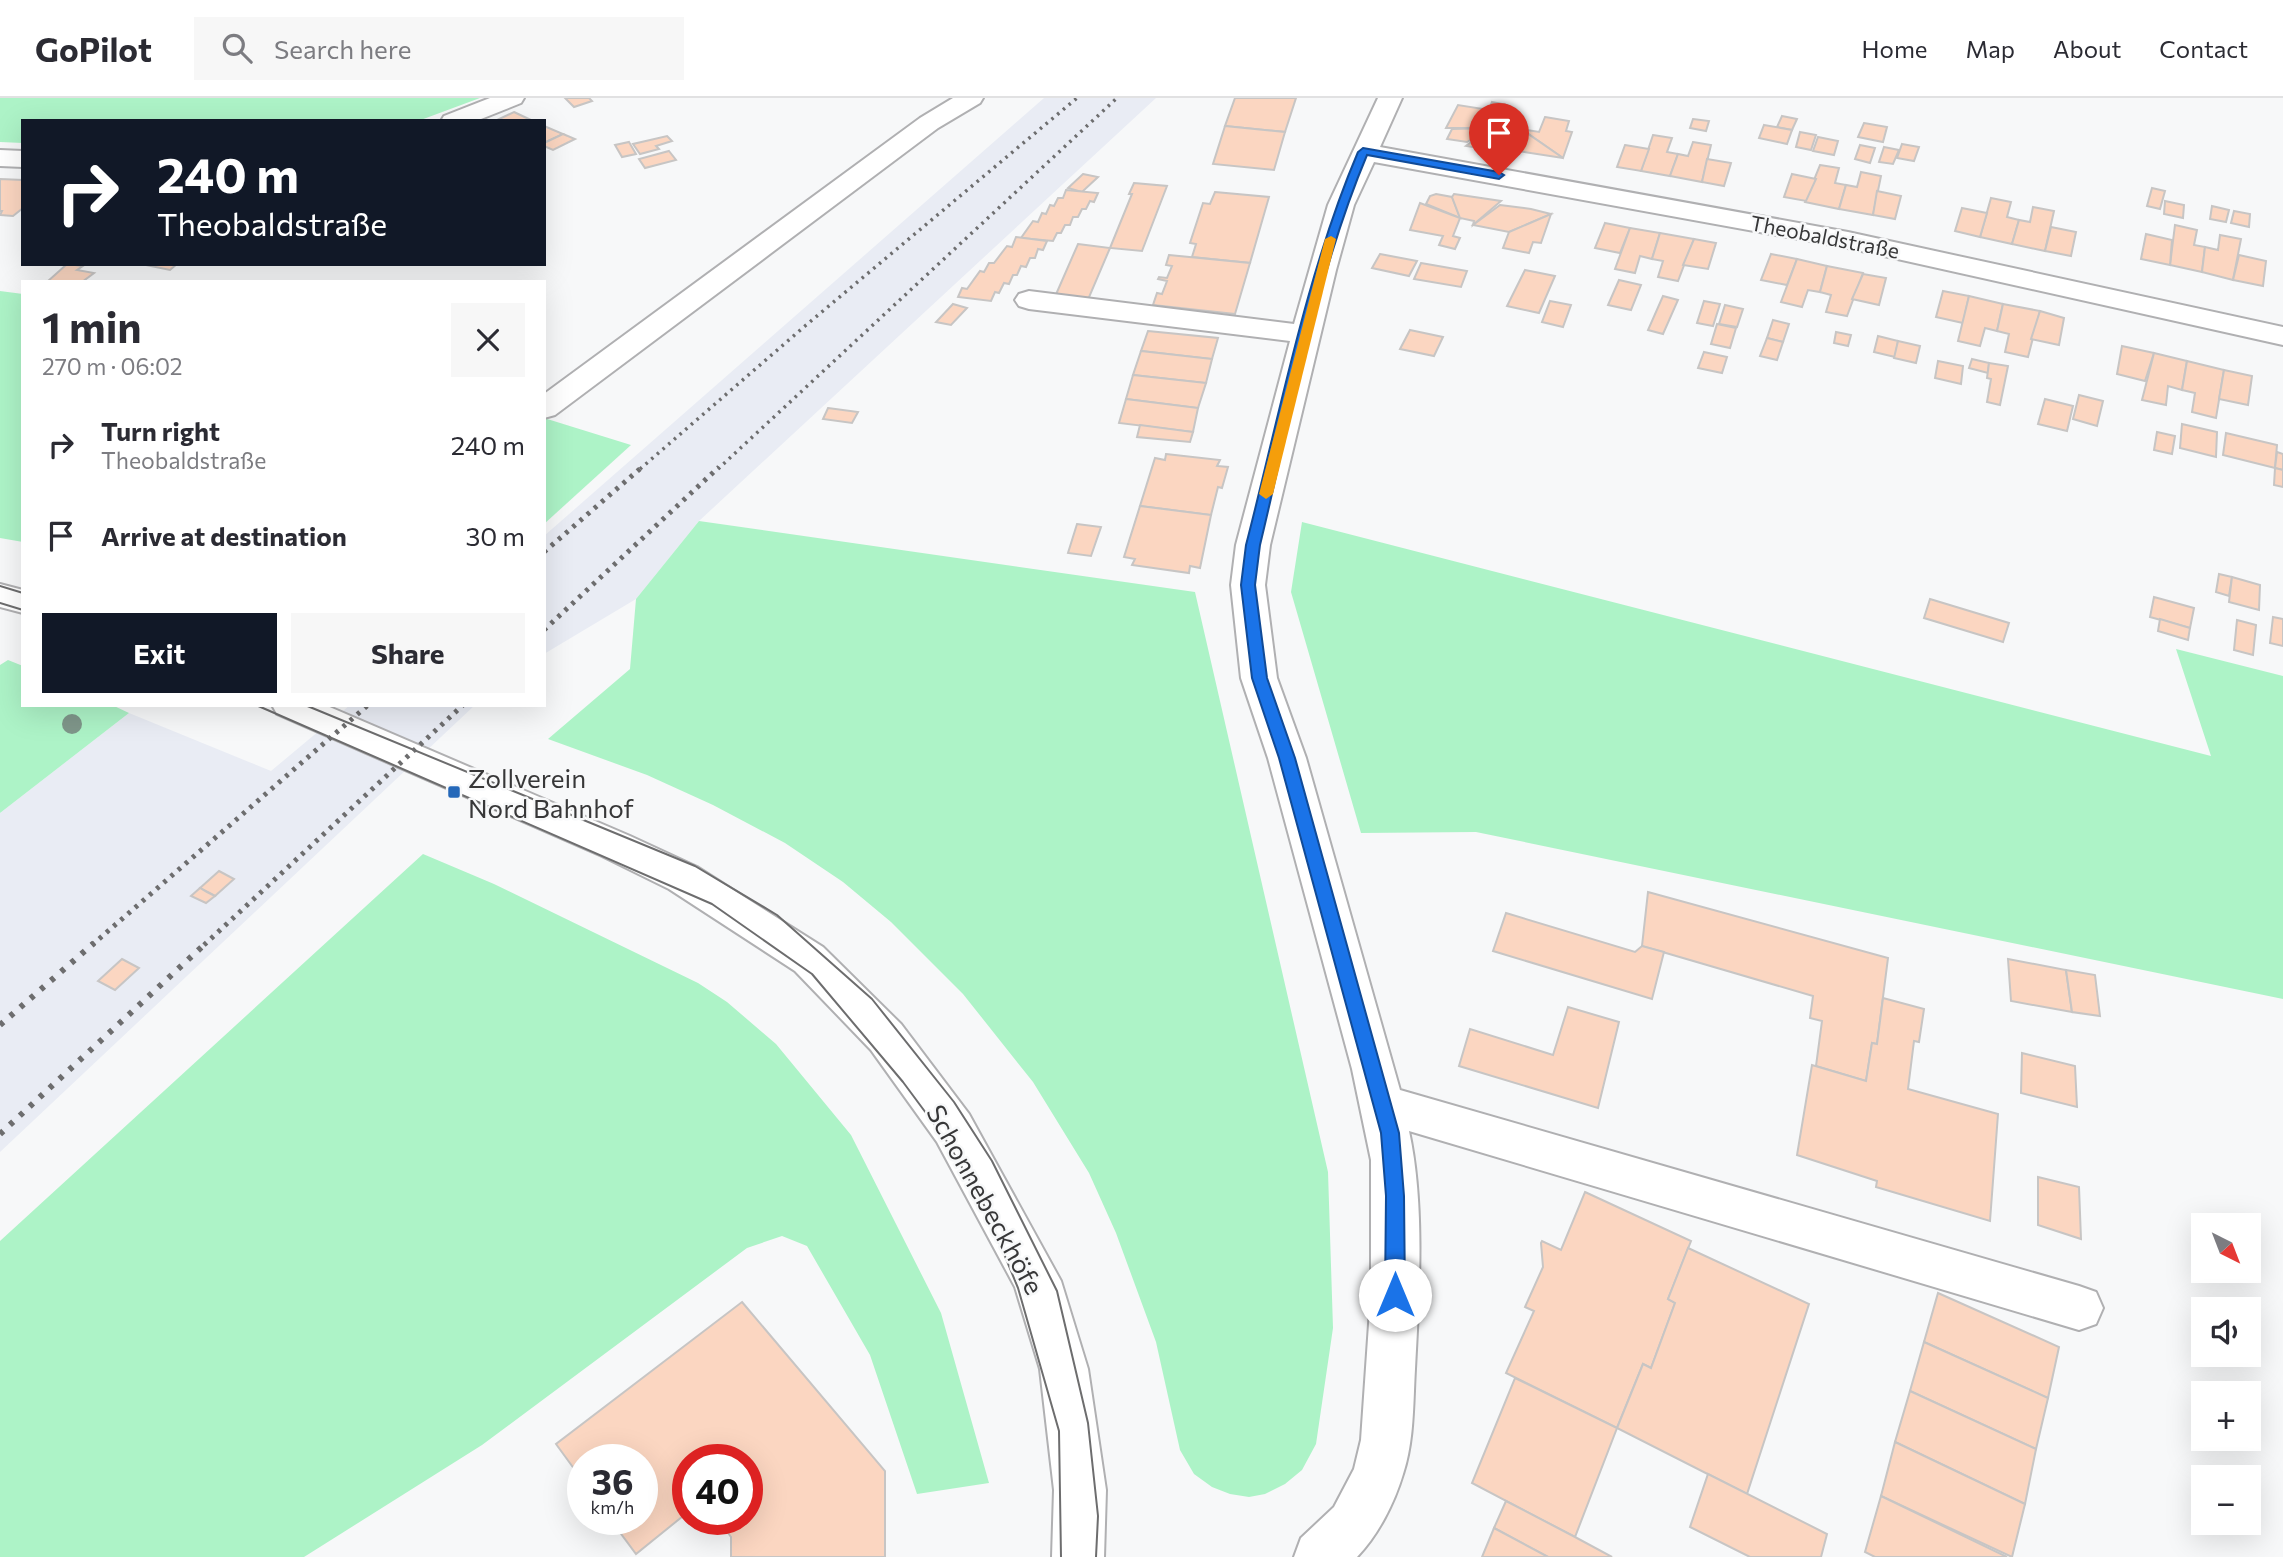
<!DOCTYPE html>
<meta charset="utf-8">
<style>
body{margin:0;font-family:Commissioner,sans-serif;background:#f7f7f7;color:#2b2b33;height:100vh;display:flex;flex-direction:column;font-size:26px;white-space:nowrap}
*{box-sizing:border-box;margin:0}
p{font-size:23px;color:#7c7c81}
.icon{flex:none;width:38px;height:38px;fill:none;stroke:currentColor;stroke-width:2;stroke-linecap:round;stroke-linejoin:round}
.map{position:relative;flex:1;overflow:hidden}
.sheet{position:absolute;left:21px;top:182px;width:525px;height:427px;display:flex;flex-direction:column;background:#fff;border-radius:0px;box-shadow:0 7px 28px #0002}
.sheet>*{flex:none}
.top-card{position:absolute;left:21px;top:21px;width:525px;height:147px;border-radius:0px;box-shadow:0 7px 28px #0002;background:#111827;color:#fff;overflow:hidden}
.needle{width:46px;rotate:138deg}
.buttons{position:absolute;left:2191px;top:1115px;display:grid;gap:14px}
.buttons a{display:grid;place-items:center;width:70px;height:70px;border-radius:0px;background:#fff;box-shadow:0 7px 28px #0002;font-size:35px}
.speed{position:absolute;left:567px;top:1346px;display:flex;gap:14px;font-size:35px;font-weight:700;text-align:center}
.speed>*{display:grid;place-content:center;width:91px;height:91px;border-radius:50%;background:#fff;box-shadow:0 7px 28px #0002;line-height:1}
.speed small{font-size:18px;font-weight:400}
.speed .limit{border:10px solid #d22;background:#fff;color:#111}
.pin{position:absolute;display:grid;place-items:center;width:60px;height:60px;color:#fff;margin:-72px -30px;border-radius:50% 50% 50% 0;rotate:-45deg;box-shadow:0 0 7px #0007}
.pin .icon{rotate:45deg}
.me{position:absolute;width:77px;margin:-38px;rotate:0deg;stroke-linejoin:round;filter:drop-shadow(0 0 5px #0008)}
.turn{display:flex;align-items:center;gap:24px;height:147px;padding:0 21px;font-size:32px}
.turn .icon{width:91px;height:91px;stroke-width:2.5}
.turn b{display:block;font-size:49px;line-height:60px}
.round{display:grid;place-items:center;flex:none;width:74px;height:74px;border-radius:0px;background:#f7f7f7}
.overview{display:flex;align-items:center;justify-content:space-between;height:119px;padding:0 21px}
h1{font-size:42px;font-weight:700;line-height:52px}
.button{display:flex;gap:14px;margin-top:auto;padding:14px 21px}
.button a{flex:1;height:80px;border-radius:0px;background:#111827;color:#fff;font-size:28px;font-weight:700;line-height:80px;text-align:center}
.button a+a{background:#f7f7f7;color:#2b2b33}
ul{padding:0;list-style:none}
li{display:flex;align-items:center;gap:21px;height:91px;padding:0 21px}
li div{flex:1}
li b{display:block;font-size:26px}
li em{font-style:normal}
header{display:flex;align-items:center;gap:42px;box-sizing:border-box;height:98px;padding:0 35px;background:#fff;border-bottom:2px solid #e1e1e2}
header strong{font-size:33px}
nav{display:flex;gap:38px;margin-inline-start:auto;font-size:24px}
.search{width:490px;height:63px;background:#f7f7f7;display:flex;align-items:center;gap:18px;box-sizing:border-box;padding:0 24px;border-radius:0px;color:#7c7c81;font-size:26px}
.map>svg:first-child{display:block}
</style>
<header>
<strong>GoPilot</strong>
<div class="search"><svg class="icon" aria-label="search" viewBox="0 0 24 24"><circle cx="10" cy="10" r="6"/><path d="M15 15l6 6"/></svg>Search here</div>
<nav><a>Home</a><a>Map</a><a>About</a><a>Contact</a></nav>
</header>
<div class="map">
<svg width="2283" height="1459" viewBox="0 0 2283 1459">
<rect width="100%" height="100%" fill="#f7f8f9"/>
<g fill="#e9ecf4">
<polygon points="1044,0 1156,0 699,423 636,501 544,556 544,438"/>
<polygon points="350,607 475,607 0,1054 0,715 129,615 271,673"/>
</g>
<g fill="#adf3c7">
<polygon points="0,0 480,0 418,23 23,23 23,45 0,44"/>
<polygon points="0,193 23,196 23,444 0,440"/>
<polygon points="544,320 631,347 544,426"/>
<polygon points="699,423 1195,494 1328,1074 1333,1230 1316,1346 1302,1372 1285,1386 1265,1396 1249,1399 1230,1396 1212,1389 1194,1376 1180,1352 1156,1244 1116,1135 1089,1075 1033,984 963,896 891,824 843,784 785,745 713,707 647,677 548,641 630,571 636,501"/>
<polygon points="1302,424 2211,658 2176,551 2283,578 2283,901 1476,734 1361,735 1291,494"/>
<polygon points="8,562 23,568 23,607 112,607 129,615 0,715 0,567"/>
<polygon points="423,756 494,786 698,885 727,904 776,946 851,1037 941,1215 989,1385 917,1396 870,1257 807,1148 782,1138 747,1150 482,1347 304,1459 0,1459 0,1143"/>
</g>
<g fill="#fbd6c1" stroke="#c7c5c4" stroke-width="2">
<polygon points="565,0 589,0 592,3 574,9"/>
<polygon points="1235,0 1296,0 1285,34 1225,28"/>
<polygon points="1492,4 1507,7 1503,16 1497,14 1490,30 1446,30 1458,7 1489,12"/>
<polygon points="514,14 533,23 495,23"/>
<polygon points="1782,18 1797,21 1792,32 1777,29"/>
<polygon points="1545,19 1569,23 1566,33 1572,34 1563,60 1521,31 1539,34"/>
<polygon points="1693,21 1709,23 1706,33 1690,30"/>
<polygon points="1864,25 1887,29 1883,44 1858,39"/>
<polygon points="1764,27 1792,32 1787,46 1759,40"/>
<polygon points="544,28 563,36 544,45"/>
<polygon points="1225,28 1285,34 1274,72 1213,66"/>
<polygon points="1505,28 1521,31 1503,54 1466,48 1490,30 1503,32"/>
<polygon points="1490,30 1467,44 1447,41 1452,31"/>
<polygon points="1521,31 1563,60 1505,51"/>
<polygon points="1800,34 1816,37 1811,52 1796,49"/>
<polygon points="563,36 575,41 553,52 544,48 544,45"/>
<polygon points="1653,37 1672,40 1667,54 1678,56 1670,78 1641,73"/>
<polygon points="667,38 672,43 656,48 659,51 640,56 633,46"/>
<polygon points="1818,39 1838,43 1834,57 1813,53"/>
<polygon points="629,44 636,56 622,59 615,47"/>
<polygon points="1693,44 1711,47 1702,84 1670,78 1678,56 1688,58"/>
<polygon points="1902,46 1919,49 1914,63 1897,60"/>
<polygon points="1625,47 1649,51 1641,73 1617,69"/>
<polygon points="1860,47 1875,50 1870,65 1855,61"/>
<polygon points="1884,49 1899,52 1893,66 1879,64"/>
<polygon points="669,53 676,62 645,70 639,61"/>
<polygon points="1707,61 1731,65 1724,88 1702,84"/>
<polygon points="1820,67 1839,70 1835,85 1846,87 1839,111 1805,104"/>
<polygon points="1861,74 1881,78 1873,117 1839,111 1846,87 1857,89"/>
<polygon points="1083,76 1098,79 1082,94 1068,90"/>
<polygon points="1792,76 1816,81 1806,103 1784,99"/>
<polygon points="0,81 23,82 23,110 13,118 0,117 2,113 0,113"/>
<polygon points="1134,85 1167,88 1142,153 1110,150 1132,96 1129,96"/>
<polygon points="2152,90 2165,93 2160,111 2147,108"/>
<polygon points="1066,92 1098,95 1094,104 1090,103 1086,111 1082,111 1078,119 1073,119 1070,127 1065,127 1061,135 1057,135 1053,143 1021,140 1033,123 1038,124 1042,115 1046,116 1050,107 1054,108 1058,100 1063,100"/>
<polygon points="1877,93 1901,98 1895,121 1873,117"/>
<polygon points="1215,94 1269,99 1250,165 1192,159 1196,146 1190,145 1203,105 1210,106"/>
<polygon points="1436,96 1452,99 1460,120 1426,106 1430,98"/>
<polygon points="1454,96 1501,103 1473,127 1474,123 1460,120 1452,99"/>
<polygon points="1991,100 2011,104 2007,119 2019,122 2012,146 1980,139"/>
<polygon points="2165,103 2184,107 2183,120 2164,116"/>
<polygon points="1420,105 1460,120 1453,138 1460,140 1455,151 1439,147 1443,138 1410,132"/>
<polygon points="1500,107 1531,111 1551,116 1509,134 1473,127"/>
<polygon points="2212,108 2229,112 2226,124 2210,121"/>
<polygon points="2033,109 2054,113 2045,153 2012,146 2019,122 2030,124"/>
<polygon points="1962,110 1987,115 1980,139 1955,133"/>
<polygon points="2234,113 2250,116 2249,129 2231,125"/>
<polygon points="1551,116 1541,145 1533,144 1529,155 1503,150 1509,134"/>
<polygon points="1605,125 1630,130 1620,155 1595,150"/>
<polygon points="2175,127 2197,132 2194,147 2205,149 2202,174 2170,167"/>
<polygon points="2051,129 2076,134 2071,158 2045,153"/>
<polygon points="1630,130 1660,135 1652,161 1640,158 1635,175 1615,171"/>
<polygon points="1660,135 1694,141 1678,183 1658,179 1663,163 1652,161"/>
<polygon points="2146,136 2172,142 2170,167 2141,161"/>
<polygon points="2220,137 2241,141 2233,182 2202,174 2205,149 2218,152"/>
<polygon points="1016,139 1047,143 1043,152 1038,151 1035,160 1030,160 1026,169 1021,168 1017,177 1013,177 1009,186 1004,185 999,195 995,194 991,203 958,199 962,190 967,191 980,173 984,174 989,165 994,165 1007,148 1012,149"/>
<polygon points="1694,141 1716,145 1708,171 1683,167"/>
<polygon points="1078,146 1110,150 1087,204 1054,201"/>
<polygon points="1380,156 1417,163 1409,178 1372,170"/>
<polygon points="1771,156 1797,161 1787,187 1761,182"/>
<polygon points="1169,157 1250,165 1235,216 1153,207 1157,195 1162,196 1167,183 1158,181 1159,179 1167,180 1172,168 1166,167"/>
<polygon points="2239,157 2266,163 2263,188 2233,182"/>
<polygon points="1797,161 1827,168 1820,194 1808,192 1802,209 1781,204"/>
<polygon points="1421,165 1467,173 1461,189 1414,181"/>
<polygon points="67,166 83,168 77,172 94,175 82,184 47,184"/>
<polygon points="141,166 177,166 170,172"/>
<polygon points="1827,168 1863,175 1847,218 1826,214 1831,197 1820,194"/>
<polygon points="1525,172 1555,178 1539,215 1507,208"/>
<polygon points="1863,176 1886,180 1879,207 1852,201"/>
<polygon points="1619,182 1641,187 1631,212 1608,207"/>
<polygon points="1943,193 1969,198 1963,225 1936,219"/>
<polygon points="1663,198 1678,202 1663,236 1648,232"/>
<polygon points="1969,198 2003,206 1997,233 1985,230 1980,248 1958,243"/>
<polygon points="1550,203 1571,207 1563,229 1542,224"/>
<polygon points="1704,203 1720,206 1713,228 1697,225"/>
<polygon points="953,206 967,210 951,227 936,224"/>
<polygon points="2003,206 2040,213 2028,259 2005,254 2009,236 1997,233"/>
<polygon points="1725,207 1743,211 1737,229 1719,226"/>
<polygon points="2040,213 2064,220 2059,247 2031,241"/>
<polygon points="1773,222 1789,226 1783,244 1767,240"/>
<polygon points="1717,226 1736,230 1730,250 1711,246"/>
<polygon points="1410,232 1443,239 1434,258 1400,251"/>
<polygon points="1148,233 1218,240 1212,261 1141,253"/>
<polygon points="1836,234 1851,237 1848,248 1834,245"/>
<polygon points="1878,238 1898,243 1895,259 1874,254"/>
<polygon points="1767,240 1783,244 1777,262 1760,258"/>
<polygon points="1898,243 1920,248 1916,265 1894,260"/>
<polygon points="2122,248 2154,255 2145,283 2117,276"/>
<polygon points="1141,253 1212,261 1206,285 1133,277"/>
<polygon points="1704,254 1727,259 1722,275 1698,270"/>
<polygon points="2154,255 2187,263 2182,292 2168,288 2166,307 2142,302"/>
<polygon points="1972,261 1989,265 1988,275 1969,270"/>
<polygon points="1938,263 1963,268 1961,286 1935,280"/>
<polygon points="2187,263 2224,272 2216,320 2192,314 2195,295 2182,292"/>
<polygon points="1989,265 2008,268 2000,307 1987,304 1991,281 1987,280"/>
<polygon points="2224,272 2252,278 2248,307 2219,301"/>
<polygon points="1133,277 1206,285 1198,310 1126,301"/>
<polygon points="2079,297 2103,303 2097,328 2073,321"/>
<polygon points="1126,301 1198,310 1193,334 1119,325"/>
<polygon points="2045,301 2073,308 2067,333 2038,326"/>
<polygon points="828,310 858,314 852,325 823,321"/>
<polygon points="2182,326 2217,334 2216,359 2180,350"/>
<polygon points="1140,327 1193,334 1190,344 1137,339"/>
<polygon points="2157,334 2175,338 2172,356 2154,352"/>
<polygon points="2226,335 2277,347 2275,370 2223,357"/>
<polygon points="2277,354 2283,356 2283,372 2275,370"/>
<polygon points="1166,356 1220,362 1217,368 1228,369 1222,390 1218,389 1211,417 1140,408 1155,360 1165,362"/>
<polygon points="2275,370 2283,372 2283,389 2274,387"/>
<polygon points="1140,408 1211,417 1200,470 1190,468 1189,475 1132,467 1135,461 1124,459"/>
<polygon points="1077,426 1101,429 1091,458 1068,455"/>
<polygon points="2219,476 2232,479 2229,498 2216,494"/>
<polygon points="2232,479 2260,487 2259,512 2229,504"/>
<polygon points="2154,499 2194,510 2190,530 2150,519"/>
<polygon points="1930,501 2009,525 2003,544 1924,520"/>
<polygon points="2273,519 2283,521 2283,548 2270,545"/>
<polygon points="2160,521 2190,530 2188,542 2158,533"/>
<polygon points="2237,522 2256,527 2253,557 2234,552"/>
<polygon points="219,773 234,781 215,798 200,790"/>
<polygon points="200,790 207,794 215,798 206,805 191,798"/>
<polygon points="1648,794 1888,860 1877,946 1872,945 1866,983 1816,968 1822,923 1810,920 1813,898 1642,848"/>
<polygon points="1506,815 1635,854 1642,848 1664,854 1652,901 1493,853"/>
<polygon points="122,861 139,870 115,892 98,883"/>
<polygon points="2008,861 2066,872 2072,914 2011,903"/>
<polygon points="2066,872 2095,877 2100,918 2072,914"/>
<polygon points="1883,900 1924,911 1919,944 1914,943 1908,991 1998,1016 1990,1123 1876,1089 1877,1083 1797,1057 1812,967 1866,983 1872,945 1877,946"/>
<polygon points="1568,909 1619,924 1598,1010 1459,968 1470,931 1553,957"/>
<polygon points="2022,955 2075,968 2077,1009 2021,995"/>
<polygon points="2038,1079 2079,1089 2081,1141 2038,1127"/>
<polygon points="1585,1094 1691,1143 1668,1201 1675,1205 1651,1270 1643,1266 1617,1330 1506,1275 1534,1213 1525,1209 1543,1169 1541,1145 1542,1143 1561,1152"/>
<polygon points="1688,1150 1809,1206 1747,1396 1617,1330 1643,1266 1651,1270 1675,1205 1668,1201"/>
<polygon points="1938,1195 2059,1249 2048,1300 1924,1244"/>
<polygon points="742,1204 885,1373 885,1459 731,1459 731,1439 718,1421 747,1421 747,1362 688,1362 688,1414 636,1456 610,1421 642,1421 642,1362 583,1362 583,1383 556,1346"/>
<polygon points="1924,1244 2048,1300 2036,1351 1910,1293"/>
<polygon points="1515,1280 1617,1330 1575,1439 1472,1385"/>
<polygon points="1910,1293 2036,1351 2025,1406 1895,1344"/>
<polygon points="1895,1344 2025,1406 2012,1459 1881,1398"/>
<polygon points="1708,1376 1827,1436 1821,1459 1750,1459 1690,1429"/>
<polygon points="1881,1398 2007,1459 1875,1459 1865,1454"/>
<polygon points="1506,1403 1575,1439 1612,1459 1548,1459 1494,1430"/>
<polygon points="1494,1430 1548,1459 1482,1459"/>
</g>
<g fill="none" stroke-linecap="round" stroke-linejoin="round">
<g stroke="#b0b0b2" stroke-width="4">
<g id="minor">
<polygon points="490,0 524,0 521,5 476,23 441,23 444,18"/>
<polygon points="953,0 983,0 980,5 938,30 555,317 544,320 544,296 920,20"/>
<path d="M1378 0H1402L1380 49 1848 134 2283 229V247L1848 150 1374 64 1354 107 1336 172 1270 447 1265 487 1277 580 1306 660 1400 992 2079 1188 2096 1194 2103 1210 2096 1226 2079 1232 1409 1033C1425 1106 1419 1196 1415 1271 1413 1306 1414 1343 1403 1376 1394 1406 1378 1437 1357 1459H1294L1301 1440 1334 1409 1354 1371 1361 1342 1371 1197V1062L1352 971 1268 660 1241 580 1231 487 1236 447 1290 243 1029 211 1019 208 1015 202 1019 196 1029 193 1294 226 1328 107Z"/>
<polygon points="0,52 23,53 23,69 0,68"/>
</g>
</g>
<g stroke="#b0b0b2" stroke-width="4">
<g id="major">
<polygon points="0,486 23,492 23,515 0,509"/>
<polygon points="272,607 325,607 630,738 697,769 823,849 901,926 969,1016 1061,1183 1088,1271 1106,1392 1104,1459 1052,1459 1054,1392 1040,1271 1015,1189 937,1044 871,952 795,873 669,791 602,758 277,616"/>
</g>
</g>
<use href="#minor" fill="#fff" fill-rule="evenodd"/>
<use href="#major" fill="#fff" fill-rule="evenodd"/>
<g stroke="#6d6d6e" stroke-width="2">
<polyline points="0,488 23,495"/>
<polyline points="0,505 23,512"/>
<polyline points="256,607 712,806 812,876 903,984 946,1042 984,1107 1018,1190 1059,1333 1061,1459"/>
<polyline points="305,607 695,768 777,817 872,901 954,1004 992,1063 1057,1193 1088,1325 1098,1418 1096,1459"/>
</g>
<g stroke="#6d6d6e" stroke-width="3.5" stroke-dasharray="2.5 5" stroke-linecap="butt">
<polyline points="640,371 805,228 1077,0"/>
<polyline points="718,371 1117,0"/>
</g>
<g stroke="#6d6d6e" stroke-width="5" stroke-dasharray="3.5 6" stroke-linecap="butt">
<polyline points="544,454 642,369"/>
<polyline points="544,532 719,369"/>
<polyline points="92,847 368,607"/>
<polyline points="204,847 463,607"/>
</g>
<g stroke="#6d6d6e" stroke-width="6" stroke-dasharray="4.5 9" stroke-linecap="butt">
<polyline points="0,927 94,845"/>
<polyline points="0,1036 206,845"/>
</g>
</g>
<circle fill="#7f968a" cx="72" cy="626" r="10"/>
<path fill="#1a73e8" stroke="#114b97" stroke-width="2" d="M1363 50 1499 74 1504 77 1499 81 1367 57C1316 178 1291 319 1260 447L1255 487 1267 580 1295 660 1399 1035 1404 1098 1405 1197 1402 1203 1395 1206 1388 1203 1385 1197 1386 1098 1381 1035 1279 660 1252 580 1241 487 1246 447C1280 316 1305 179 1358 54Z"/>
<polygon fill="#f59e0b" points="1331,138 1336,141 1273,396 1266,401 1259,396 1325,141"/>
<rect fill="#2568b9" stroke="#f7f8f9" stroke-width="2.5" x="447" y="687" width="14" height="14" rx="3.5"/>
<g text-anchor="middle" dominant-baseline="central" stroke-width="5" stroke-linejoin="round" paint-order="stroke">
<g font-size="21" fill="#373738" stroke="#f7f8f9">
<text transform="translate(1825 138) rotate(11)">Theobaldstraße</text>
</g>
<g font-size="26" fill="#373738" stroke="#f7f8f9" text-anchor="start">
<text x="468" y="679">Zollverein<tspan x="468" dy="30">Nord Bahnhof</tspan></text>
</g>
<g font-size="26" fill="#373738" stroke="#f7f8f9">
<text transform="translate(986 1101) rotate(61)">Schonnebeckhöfe</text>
</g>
</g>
</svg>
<div class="buttons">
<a><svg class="needle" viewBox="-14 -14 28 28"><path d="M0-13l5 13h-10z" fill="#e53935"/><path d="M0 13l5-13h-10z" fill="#7c7c81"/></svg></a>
<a><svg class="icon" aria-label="sound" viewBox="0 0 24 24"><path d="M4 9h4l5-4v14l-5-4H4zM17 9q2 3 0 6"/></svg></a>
<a>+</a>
<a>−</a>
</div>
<div class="speed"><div>36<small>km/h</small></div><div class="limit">40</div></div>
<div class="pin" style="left:1499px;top:77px;background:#d93025"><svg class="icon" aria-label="arrive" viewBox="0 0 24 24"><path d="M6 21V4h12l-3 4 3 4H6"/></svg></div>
<svg class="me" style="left:1395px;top:1197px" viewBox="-20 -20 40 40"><circle r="19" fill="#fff"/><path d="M0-13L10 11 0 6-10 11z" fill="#1a73e8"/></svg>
<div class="top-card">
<div class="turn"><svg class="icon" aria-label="right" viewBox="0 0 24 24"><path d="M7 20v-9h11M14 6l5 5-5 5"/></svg><div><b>240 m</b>Theobaldstraße</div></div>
</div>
<section class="sheet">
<div class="overview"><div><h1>1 min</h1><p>270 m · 06:02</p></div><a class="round"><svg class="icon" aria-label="close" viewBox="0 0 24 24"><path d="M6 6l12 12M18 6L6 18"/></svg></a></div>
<ul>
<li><svg class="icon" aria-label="right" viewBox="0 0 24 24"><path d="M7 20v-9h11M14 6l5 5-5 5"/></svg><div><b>Turn right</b><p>Theobaldstraße</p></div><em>240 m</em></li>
<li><svg class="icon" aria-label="arrive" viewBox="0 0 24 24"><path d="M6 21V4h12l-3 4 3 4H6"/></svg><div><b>Arrive at destination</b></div><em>30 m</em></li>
</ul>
<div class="button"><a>Exit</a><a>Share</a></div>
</section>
</div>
